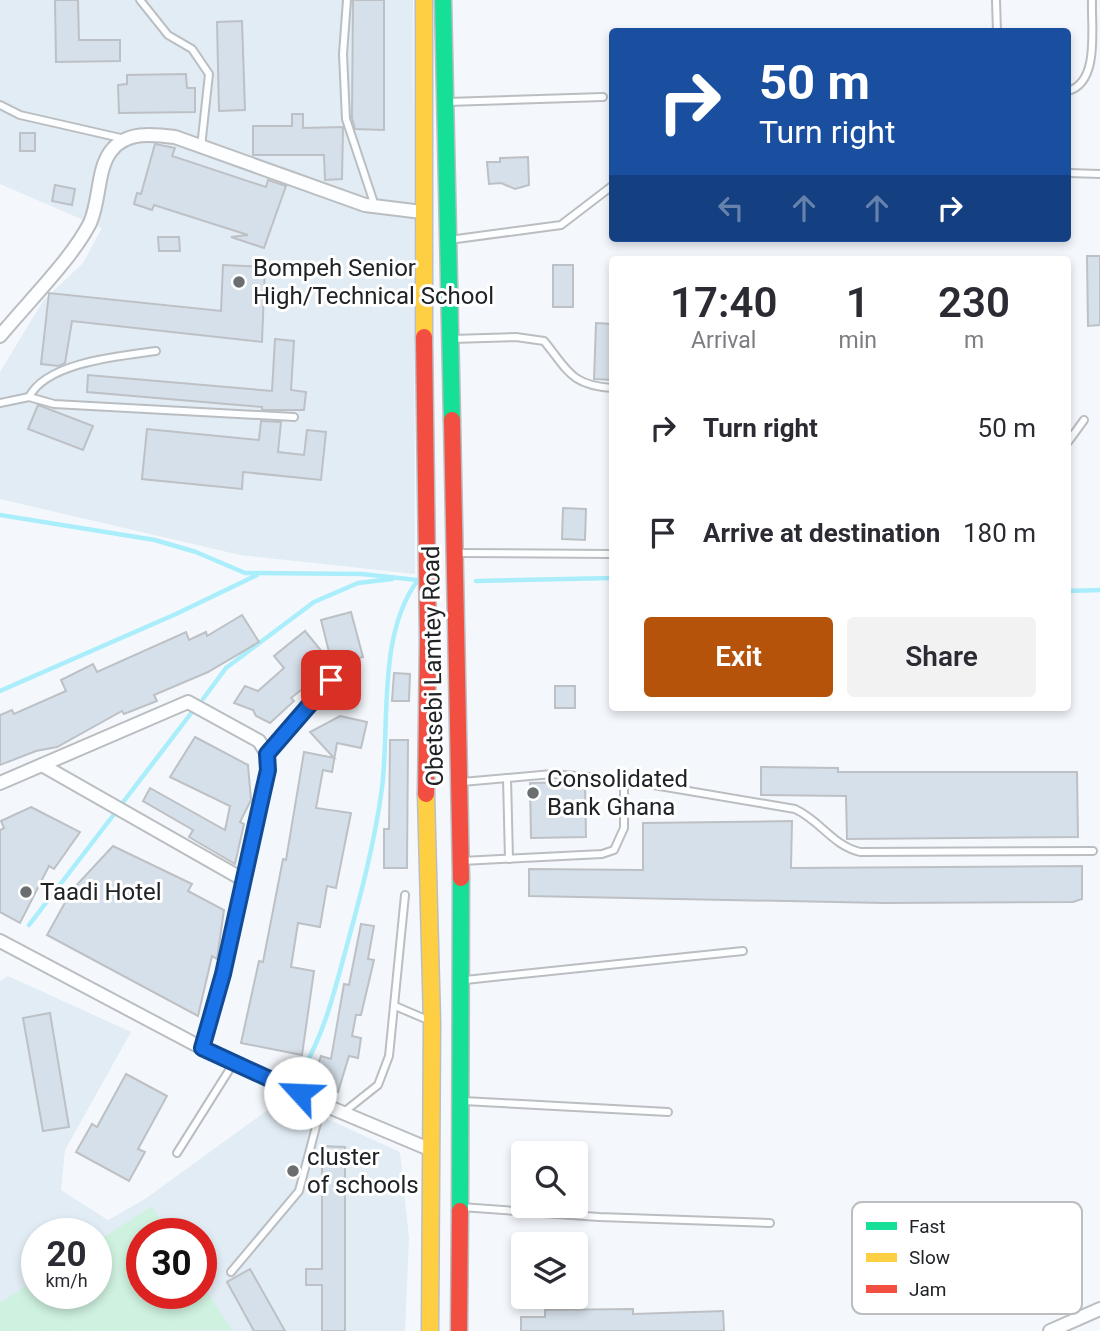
<!DOCTYPE html>
<style>
body{margin:0;font-family:Roboto,sans-serif;background:#f2f2f3;color:#2b2b33;height:100vh;display:flex;flex-direction:column;font-size:26px;white-space:nowrap}
*{box-sizing:border-box;margin:0}
p{font-size:23px;color:#7c7c81}
.icon{flex:none;width:38px;height:38px;fill:none;stroke:currentColor;stroke-width:2;stroke-linecap:round;stroke-linejoin:round}
.map{position:relative;flex:1;overflow:hidden}
.panel{position:absolute;left:609px;top:256px;width:462px;height:455px;display:flex;flex-direction:column;background:#fff;border-radius:7px;box-shadow:0 4px 10px #0003}
.panel>*{flex:none}
.top-card{position:absolute;left:609px;top:28px;width:462px;height:214px;border-radius:7px;box-shadow:0 4px 10px #0003;background:#1a4fa0;color:#fff;overflow:hidden}
.controls{position:absolute;left:511px;top:1141px;display:grid;gap:14px}
.controls a{display:grid;place-items:center;width:77px;height:77px;border-radius:7px;background:#fff;box-shadow:0 4px 10px #0003;font-size:35px}
.speed{position:absolute;left:21px;top:1218px;display:flex;gap:14px;font-size:35px;font-weight:700;text-align:center}
.speed>*{display:grid;place-content:center;width:91px;height:91px;border-radius:50%;background:#fff;box-shadow:0 4px 10px #0003;line-height:1}
.speed small{font-size:18px;font-weight:400}
.speed .limit{border:10px solid #d22;background:#fff;color:#111}
.pin{position:absolute;display:grid;place-items:center;width:60px;height:60px;color:#fff;margin:-30px;border-radius:14px;box-shadow:0 4px 10px #0006}
.me{position:absolute;width:77px;margin:-38px;rotate:295deg;stroke-linejoin:round;filter:drop-shadow(0 0 5px #0008)}
.turn{display:flex;align-items:center;gap:24px;height:147px;padding:0 35px;font-size:32px}
.turn .icon{width:91px;height:91px;stroke-width:2.5}
.turn b{display:block;font-size:49px;line-height:60px}
.lanes{display:flex;align-items:center;height:66px;padding:0 35px;background:#0003;justify-content:center;gap:35px;direction:ltr}
.lanes .off{opacity:.35}
.eta{display:flex;justify-content:space-evenly;align-items:center;height:119px;text-align:center}
.eta b{font-size:42px;font-weight:600;line-height:49px}
.action{display:flex;gap:14px;margin-top:auto;padding:14px 35px}
.action a{flex:1;height:80px;border-radius:7px;background:#b45309;color:#fff;font-size:28px;font-weight:600;line-height:80px;text-align:center}
.action a+a{background:#f2f2f3;color:#2b2b33}
ul{padding:0;list-style:none}
li{display:flex;align-items:center;gap:21px;height:105px;padding:0 35px}
li div{flex:1}
li b{display:block;font-size:26px}
li em{font-style:normal}
.map>svg:first-child{display:block}
</style>
<div class="map">
<svg width="1100" height="1331" viewBox="0 0 1100 1331">
<rect width="100%" height="100%" fill="#f4f8fc"/>
<g fill="#e2ecf4" fill-rule="evenodd">
<polygon points="0,0 413,0 415,574 240,555 0,499 0,372 43,301 83,263 102,228 0,184"/>
<path d="M8 976 131 1032 65 1150 61 1190 108 1220 145 1199 283 1099 400 1152 409 1238 405 1331H0V981ZM37 1234H96V1293H37ZM142 1234H201V1293H142Z"/>
</g>
<polygon fill="#cff2e0" points="152,1206 170,1234 142,1234 142,1293 201,1293 201,1283 232,1330 0,1331 0,1303 37,1279 37,1293 96,1293 96,1242"/>
<g fill="none" stroke-linecap="round" stroke-linejoin="round">
<g stroke="#aaeefb" stroke-width="4.5">
<polyline points="0,515 155,540 196,552 245,573 362,574 417,580"/>
<polyline points="476,581 612,578"/>
<polyline points="1068,591 1100,590"/>
<polyline points="0,691 176,614 257,575"/>
<polyline points="203,699 226,668 314,602 358,583 392,579"/>
<polyline points="124,801 192,712"/>
<polyline points="29,925 115,813"/>
<path d="M300 1075C325 1032 334 993 347 945 361 894 375 841 382 788 390 725 377 634 418 580"/>
</g>
</g>
<g fill="#d6e0ea" stroke="#bdc0c4" stroke-width="2">
<polygon points="55,0 78,0 79,40 120,40 120,61 56,62"/>
<polygon points="353,0 384,0 384,130 355,129 352,118"/>
<polygon points="242,21 245,110 219,111 217,22"/>
<polygon points="186,74 187,88 195,88 195,112 119,113 118,85 127,84 127,75"/>
<polygon points="292,114 303,114 303,128 343,127 342,179 325,180 324,155 253,155 253,126 292,126"/>
<rect x="20" y="133" width="15" height="18"/>
<polygon points="155,144 175,148 172,156 266,187 268,180 286,186 264,248 231,237 248,235 154,205 152,210 134,204 137,193 141,194"/>
<polygon points="528,157 529,185 515,189 501,183 489,184 487,162 500,162 500,158"/>
<polygon points="55,185 75,189 72,205 52,201"/>
<polygon points="158,237 179,237 180,251 159,251"/>
<polygon points="1087,256 1100,256 1100,325 1088,326"/>
<polygon points="223,265 265,267 262,342 72,321 65,363 59,366 41,364 49,293 221,311"/>
<rect x="553" y="265" width="20" height="42"/>
<polygon points="596,323 612,324 612,380 594,379"/>
<polygon points="275,339 294,341 291,390 306,392 304,410 262,410 262,407 87,392 88,375 272,391"/>
<polygon points="38,405 93,426 83,450 28,429"/>
<polygon points="261,421 281,422 278,452 304,455 307,430 326,432 321,480 243,472 242,489 142,479 147,429 259,440"/>
<polygon points="563,508 586,509 585,540 562,539"/>
<polygon points="351,612 363,657 321,667 327,676 319,685 315,679 291,698 294,701 270,723 256,716 253,710 234,703 245,686 258,691 284,668 274,656 305,631 332,664 321,620"/>
<polygon points="242,615 259,642 208,672 154,695 157,701 124,714 122,711 57,747 36,751 0,765 0,715 12,710 14,714 66,691 61,680 93,664 97,672 186,632 189,640 206,632 207,636"/>
<polygon points="394,673 410,674 409,701 392,701"/>
<polygon points="334,685 342,697 332,703 326,694"/>
<rect x="555" y="686" width="20" height="22"/>
<polygon points="340,716 367,722 361,748 337,743 332,772 323,770 316,808 351,813 336,888 327,886 320,927 298,923 291,967 314,971 302,1055 241,1043 259,961 263,962 283,859 286,860 304,752 334,758 310,732"/>
<polygon points="195,737 248,765 251,800 240,822 244,824 235,864 189,837 193,830 143,801 150,788 225,830 230,806 170,777"/>
<polygon points="390,740 408,740 407,868 384,868 384,829 389,829"/>
<polygon points="761,767 838,768 838,772 1077,772 1078,837 847,839 846,796 761,795"/>
<polygon points="585,782 586,837 531,838 530,783"/>
<polygon points="31,807 80,832 54,869 49,866 20,923 0,912 0,830 4,828 1,821"/>
<polygon points="792,821 791,868 1082,866 1082,899 1073,902 884,903 529,896 529,869 643,870 643,823"/>
<polygon points="113,846 192,884 188,891 224,910 217,959 212,956 198,1016 47,935 72,890"/>
<polygon points="361,924 374,926 368,959 374,960 361,1015 356,1015 352,1036 361,1038 358,1058 349,1056 338,1092 312,1083 321,1056 331,1059 344,984 349,985"/>
<polygon points="50,1013 69,1127 43,1131 23,1018"/>
<polygon points="126,1074 167,1096 138,1149 145,1152 129,1181 76,1152 92,1124 97,1127"/>
<polygon points="322,1146 345,1147 345,1331 322,1331 322,1285 306,1285 306,1269 322,1269"/>
<polygon points="250,1269 285,1331 254,1331 227,1282"/>
<polygon points="633,1309 633,1314 723,1311 724,1331 521,1331 521,1317 545,1317 545,1310"/>
</g>
<g fill="none" stroke-linecap="round" stroke-linejoin="round">
<g stroke="#babec1" stroke-width="10">
<g id="lane">
<polyline points="140,0 168,35 192,49 209,74 201,147"/>
<polyline points="347,0 343,54 346,119 375,206"/>
<polyline points="996,0 997,32"/>
<path d="M1068 91C1100 82 1091 28 1092 0"/>
<polyline points="447,102 603,97"/>
<polyline points="0,105 20,115 125,139"/>
<polyline points="1068,173 1100,174"/>
<polyline points="449,240 561,225 612,186"/>
<path d="M452 339 516 337 544 341C568 370 570 385 612 388"/>
<path d="M29 397C47 362 120 356 156 351"/>
<polyline points="0,403 29,397 54,404 294,417"/>
<polyline points="1068,442 1084,420"/>
<polyline points="457,553 612,554"/>
<polyline points="267,754 331,680"/>
<polyline points="507,778 509,859"/>
<path d="M462 782 552 774 624 780 795 809C821 821 832 845 860 852L1093 851"/>
<polyline points="462,861 602,854 614,850 624,828 624,780"/>
<polyline points="465,980 743,951"/>
<polyline points="395,1006 428,1020"/>
<polyline points="464,1101 668,1112"/>
<polyline points="344,1112 378,1085 389,1056 405,895"/>
<polyline points="177,1153 233,1064"/>
<polyline points="461,1207 599,1217 770,1223"/>
<polyline points="231,1272 299,1191 322,1104"/>
</g>
</g>
<g stroke="#babec1" stroke-width="16">
<g id="street">
<path d="M0 336C27 303 71 260 90 223 100 201 97 169 111 151 126 131 153 134 175 137L365 205 422 212"/>
<polyline points="42,765 244,880"/>
<polyline points="0,783 188,702 259,741 267,754 268,770 223,974 202,1048"/>
<polyline points="0,941 202,1048 322,1104 429,1149"/>
<polyline points="1050,1331 1100,1309"/>
</g>
</g>
<g stroke="#babec1" stroke-width="19">
<g id="fast">
<polyline points="443,0 452,420"/>
<polyline points="460,1211 461,878"/>
</g>
</g>
<g stroke="#babec1" stroke-width="19">
<g id="slow">
<polyline points="424,337 424,0"/>
<polyline points="426,794 432,1022 430,1331"/>
</g>
</g>
<g stroke="#babec1" stroke-width="19">
<g id="jam">
<polyline points="424,337 428,639 426,794"/>
<polyline points="452,420 461,878"/>
<polyline points="459,1331 460,1211"/>
</g>
</g>
<use href="#lane" stroke="#fdfeff" stroke-width="6"/>
<use href="#street" stroke="#fdfeff" stroke-width="12"/>
<use href="#fast" stroke="#16e098" stroke-width="16"/>
<use href="#slow" stroke="#ffcf43" stroke-width="16"/>
<use href="#jam" stroke="#f24e42" stroke-width="16"/>
</g>
<g fill="none" stroke-linecap="round" stroke-linejoin="round">
<g stroke="#114b97" stroke-width="18">
<polyline id="route" points="300,1093 202,1048 223,974 263,792 268,770 267,754 331,680"/>
</g>
<use href="#route" stroke="#1a73e8" stroke-width="12"/>
</g>
<g fill="#6a6e71" stroke="#fff" stroke-width="2.5">
<circle cx="239" cy="282" r="7"/>
<circle cx="533" cy="793" r="7"/>
<circle cx="26" cy="892" r="7"/>
<circle cx="293" cy="1171" r="7"/>
</g>
<g text-anchor="middle" dominant-baseline="central" stroke-width="6" stroke-linejoin="round" paint-order="stroke">
<g font-size="24" fill="#202326" stroke="#fff" text-anchor="start">
<text x="253" y="268">Bompeh Senior<tspan x="253" dy="28">High/Technical School</tspan></text>
<text x="547" y="779">Consolidated<tspan x="547" dy="28">Bank Ghana</tspan></text>
<text x="40" y="892">Taadi Hotel</text>
<text x="307" y="1157">cluster<tspan x="307" dy="28">of schools</tspan></text>
</g>
<g font-size="24" fill="#202326" stroke="#fff">
<text transform="translate(433 666) rotate(-91)">Obetsebi Lamtey Road</text>
</g>
</g>
<rect x="852" y="1202" width="230" height="112" rx="10" fill="#fff" stroke="#bcbdbe" stroke-width="2"/>
<rect x="866" y="1222" width="31" height="8" fill="#16e098"/>
<rect x="866" y="1253" width="31" height="9" fill="#ffcf43"/>
<rect x="866" y="1285" width="31" height="8" fill="#f24e42"/>
<g font-size="19" fill="#202326">
<text x="909" y="1233">Fast</text>
<text x="909" y="1264">Slow</text>
<text x="909" y="1296">Jam</text>
</g>
</svg>
<div class="controls">
<a><svg class="icon" aria-label="search" viewBox="0 0 24 24"><circle cx="10" cy="10" r="6"/><path d="M15 15l6 6"/></svg></a>
<a><svg class="icon" aria-label="layers" viewBox="0 0 24 24"><path d="M12 4l9 5-9 5-9-5zM3 14l9 5 9-5"/></svg></a>
</div>
<div class="speed"><div>20<small>km/h</small></div><div class="limit">30</div></div>
<div class="pin" style="left:331px;top:680px;background:#d93025"><svg class="icon" aria-label="arrive" viewBox="0 0 24 24"><path d="M6 21V4h12l-3 4 3 4H6"/></svg></div>
<svg class="me" style="left:300px;top:1093px" viewBox="-20 -20 40 40"><circle r="19" fill="#fff"/><path d="M0-13L10 11 0 6-10 11z" fill="#1a73e8"/></svg>
<div class="top-card">
<div class="turn"><svg class="icon" aria-label="right" viewBox="0 0 24 24"><path d="M7 20v-9h11M14 6l5 5-5 5"/></svg><div><b>50 m</b>Turn right</div></div>
<div class="lanes"><svg class="icon off" aria-label="left" viewBox="0 0 24 24"><path d="M17 20v-9H6M10 6l-5 5 5 5"/></svg><svg class="icon off" aria-label="ahead" viewBox="0 0 24 24"><path d="M12 20V5M6 11l6-6 6 6"/></svg><svg class="icon off" aria-label="ahead" viewBox="0 0 24 24"><path d="M12 20V5M6 11l6-6 6 6"/></svg><svg class="icon" aria-label="right" viewBox="0 0 24 24"><path d="M7 20v-9h11M14 6l5 5-5 5"/></svg></div>
</div>
<section class="panel">
<div class="eta">
<div><b>17:40</b><p>Arrival</p></div>
<div><b>1</b><p>min</p></div>
<div><b>230</b><p>m</p></div>
</div>
<ul>
<li><svg class="icon" aria-label="right" viewBox="0 0 24 24"><path d="M7 20v-9h11M14 6l5 5-5 5"/></svg><div><b>Turn right</b></div><em>50 m</em></li>
<li><svg class="icon" aria-label="arrive" viewBox="0 0 24 24"><path d="M6 21V4h12l-3 4 3 4H6"/></svg><div><b>Arrive at destination</b></div><em>180 m</em></li>
</ul>
<div class="action"><a>Exit</a><a>Share</a></div>
</section>
</div>
